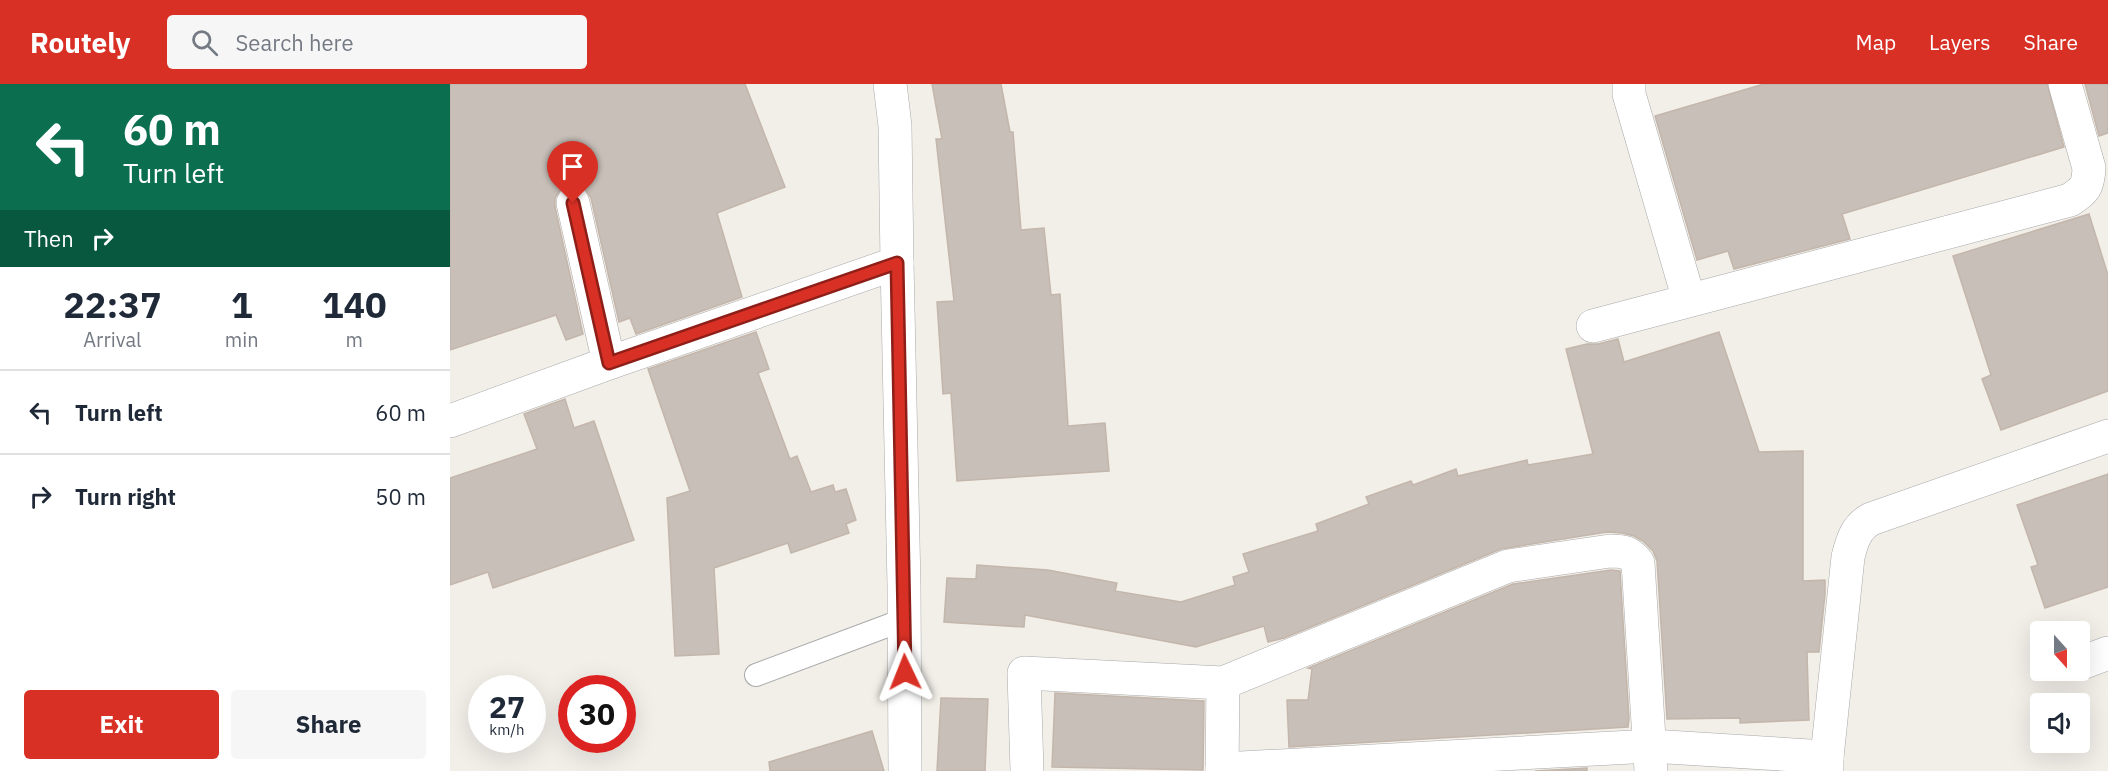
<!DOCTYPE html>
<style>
body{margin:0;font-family:"IBM Plex Sans",sans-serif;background:#f6f6f7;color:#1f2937;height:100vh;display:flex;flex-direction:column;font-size:22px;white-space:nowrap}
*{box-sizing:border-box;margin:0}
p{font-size:20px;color:#747a83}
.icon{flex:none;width:33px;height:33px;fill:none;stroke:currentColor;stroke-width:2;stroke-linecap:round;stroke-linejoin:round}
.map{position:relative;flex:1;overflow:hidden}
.drawer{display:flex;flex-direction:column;background:#fff;width:450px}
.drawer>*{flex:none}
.top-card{background:#0b6e4f;color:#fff;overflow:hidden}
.needle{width:39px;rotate:159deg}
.fabs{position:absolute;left:1580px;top:537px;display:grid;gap:12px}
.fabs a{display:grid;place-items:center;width:60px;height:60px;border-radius:6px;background:#fff;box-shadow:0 6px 24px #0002;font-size:30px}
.speed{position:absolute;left:18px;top:591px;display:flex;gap:12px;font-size:30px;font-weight:700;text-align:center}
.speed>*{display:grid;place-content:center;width:78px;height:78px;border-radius:50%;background:#fff;box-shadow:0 6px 24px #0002;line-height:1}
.speed small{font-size:15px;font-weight:400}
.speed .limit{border:9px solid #d22;background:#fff;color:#111}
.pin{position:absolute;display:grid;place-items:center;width:51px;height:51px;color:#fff;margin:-62px -26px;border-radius:50% 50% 50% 0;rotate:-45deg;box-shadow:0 0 6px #0007}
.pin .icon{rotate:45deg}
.me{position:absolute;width:66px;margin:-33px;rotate:358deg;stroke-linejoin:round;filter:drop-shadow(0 0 4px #0008)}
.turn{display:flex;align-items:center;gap:21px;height:126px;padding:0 24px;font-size:27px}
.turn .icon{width:78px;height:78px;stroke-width:2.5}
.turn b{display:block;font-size:42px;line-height:51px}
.then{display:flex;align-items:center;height:57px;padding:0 24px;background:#0003;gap:12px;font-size:22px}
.eta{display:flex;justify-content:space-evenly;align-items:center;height:102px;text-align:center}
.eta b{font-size:36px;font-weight:700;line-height:42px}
.button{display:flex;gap:12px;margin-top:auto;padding:12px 24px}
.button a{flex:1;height:69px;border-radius:6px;background:#d93025;color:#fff;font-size:24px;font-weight:700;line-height:69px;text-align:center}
.button a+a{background:#f6f6f7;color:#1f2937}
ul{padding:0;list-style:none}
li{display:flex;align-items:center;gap:18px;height:84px;padding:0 24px;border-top:2px solid #e0e1e3}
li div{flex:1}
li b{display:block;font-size:22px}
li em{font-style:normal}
header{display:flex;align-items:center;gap:36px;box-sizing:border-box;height:84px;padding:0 30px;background:#d93025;color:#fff}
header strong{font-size:28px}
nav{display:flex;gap:33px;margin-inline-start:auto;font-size:21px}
.search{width:420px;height:54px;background:#f6f6f7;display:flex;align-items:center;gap:15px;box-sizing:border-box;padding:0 21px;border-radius:6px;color:#747a83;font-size:22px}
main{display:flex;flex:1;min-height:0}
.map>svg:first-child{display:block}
</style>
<header>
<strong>Routely</strong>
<div class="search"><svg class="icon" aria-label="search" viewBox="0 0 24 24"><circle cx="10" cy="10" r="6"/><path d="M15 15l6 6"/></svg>Search here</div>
<nav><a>Map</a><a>Layers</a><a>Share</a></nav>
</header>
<main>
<section class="drawer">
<div class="top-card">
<div class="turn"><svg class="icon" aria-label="left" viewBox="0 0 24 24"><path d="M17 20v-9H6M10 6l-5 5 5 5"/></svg><div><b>60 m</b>Turn left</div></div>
<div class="then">Then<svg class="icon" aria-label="right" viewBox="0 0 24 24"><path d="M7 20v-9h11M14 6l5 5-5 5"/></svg></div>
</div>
<div class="eta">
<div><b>22:37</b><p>Arrival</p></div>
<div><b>1</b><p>min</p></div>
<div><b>140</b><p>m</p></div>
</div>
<ul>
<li><svg class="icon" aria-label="left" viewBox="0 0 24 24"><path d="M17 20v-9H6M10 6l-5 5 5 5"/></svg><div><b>Turn left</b></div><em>60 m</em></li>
<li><svg class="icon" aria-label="right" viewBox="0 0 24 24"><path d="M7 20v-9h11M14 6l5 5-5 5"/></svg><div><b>Turn right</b></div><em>50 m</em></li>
</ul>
<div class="button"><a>Exit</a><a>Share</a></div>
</section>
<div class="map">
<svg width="1658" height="687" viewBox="0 0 1658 687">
<rect width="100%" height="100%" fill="#f2efe9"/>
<g fill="#c7bfb8" stroke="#c4b6ab" stroke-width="1.5">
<polygon points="0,0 295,0 335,103 267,129 292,213 186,250 180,234 169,238 141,114 136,106 129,101 119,101 110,106 105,114 105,123 133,250 116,256 106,231 0,266"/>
<polygon points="482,0 551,0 560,48 563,48 571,146 594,144 601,211 610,210 618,342 655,339 659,387 507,397 501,309 493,310 487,218 504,217 486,55 492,55"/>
<polygon points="1314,0 1597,0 1614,63 1392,130 1400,155 1284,185 1278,167 1247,176 1205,32"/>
<polygon points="1635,0 1658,0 1658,49 1649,52"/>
<polygon points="1639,130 1658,191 1658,307 1551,346 1532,295 1541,291 1503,172"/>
<polygon points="306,248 319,285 308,289 340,375 347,372 361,408 383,401 385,408 396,405 406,436 396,440 399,449 341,469 338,459 264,484 269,570 225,572 217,414 240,407 198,285"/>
<polygon points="1269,248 1309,368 1353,367 1353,497 1375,496 1375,510 1369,568 1357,568 1359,636 1290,639 1290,634 1217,635 1207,477 1203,467 1193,457 1184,452 1172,449 1157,448 1051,465 834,554 818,558 814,542 746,563 575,531 574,543 494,538 497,494 526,495 527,481 598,486 667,499 665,507 731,518 785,501 783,493 799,488 793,470 868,447 866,440 919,420 916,413 961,397 963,401 1006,385 1008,392 1077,376 1078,381 1143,370 1116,265 1137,260 1148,260 1168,255 1174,278"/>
<polygon points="115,315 124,344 144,337 184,456 43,504 38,488 0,501 0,394 87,365 74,330"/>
<polygon points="1658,390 1658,503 1595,524 1581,483 1588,481 1567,421"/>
<polygon points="1161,486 1170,487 1179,635 1178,643 839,663 837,616 858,616 862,585 858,584 1063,500"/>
<polygon points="605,609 754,617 753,686 602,683"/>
<polygon points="491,614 538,615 535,687 487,687"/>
<polygon points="422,647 434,687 320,687 319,678"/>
<polygon points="1137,684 1137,687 1085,687"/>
</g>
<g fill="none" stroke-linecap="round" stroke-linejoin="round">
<g stroke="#a9a9a9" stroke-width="24">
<polyline id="lane" points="306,591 453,536"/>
</g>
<g stroke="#a9a9a9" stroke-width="34">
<g id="street">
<polyline points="1179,0 1179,10 1239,216"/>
<polyline points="123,119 159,279"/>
<polyline points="447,179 454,502 455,687"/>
<path d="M1143 242 1620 116C1635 106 1638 103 1639 84L1615 0"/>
<polyline points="0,337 159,279 447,179 445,42 440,0"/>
<polyline points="1629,580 1658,569"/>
<polyline points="772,685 1201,662 1377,673"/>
<path d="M577 687 574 589 773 599 1058 482 1160 467C1174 467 1180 468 1188 479L1201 687"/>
<polyline points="772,687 773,599"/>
<path d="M1377 687V673L1398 473C1402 457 1406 443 1421 435L1658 352"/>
</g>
</g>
<use href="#lane" stroke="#fff" stroke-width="22"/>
<use href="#street" stroke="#fff" stroke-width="33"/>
</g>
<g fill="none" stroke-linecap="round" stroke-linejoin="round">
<g stroke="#8d1f18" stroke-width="15">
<polyline id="route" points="123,119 159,279 447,179 455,588"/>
</g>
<use href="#route" stroke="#d93025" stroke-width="10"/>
</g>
</svg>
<div class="fabs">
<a><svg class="needle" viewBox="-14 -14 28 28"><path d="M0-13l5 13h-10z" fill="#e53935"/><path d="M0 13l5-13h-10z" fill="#747a83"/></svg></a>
<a><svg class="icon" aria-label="sound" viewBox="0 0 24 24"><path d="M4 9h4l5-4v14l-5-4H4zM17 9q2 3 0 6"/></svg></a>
</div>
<div class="speed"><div>27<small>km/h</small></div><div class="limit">30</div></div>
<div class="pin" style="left:123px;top:119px;background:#d93025"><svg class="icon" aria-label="arrive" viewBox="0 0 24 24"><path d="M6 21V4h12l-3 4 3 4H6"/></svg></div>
<svg class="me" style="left:455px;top:588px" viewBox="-20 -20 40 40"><path d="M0-17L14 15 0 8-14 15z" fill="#d93025" stroke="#fff" stroke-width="4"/></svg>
</div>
</main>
